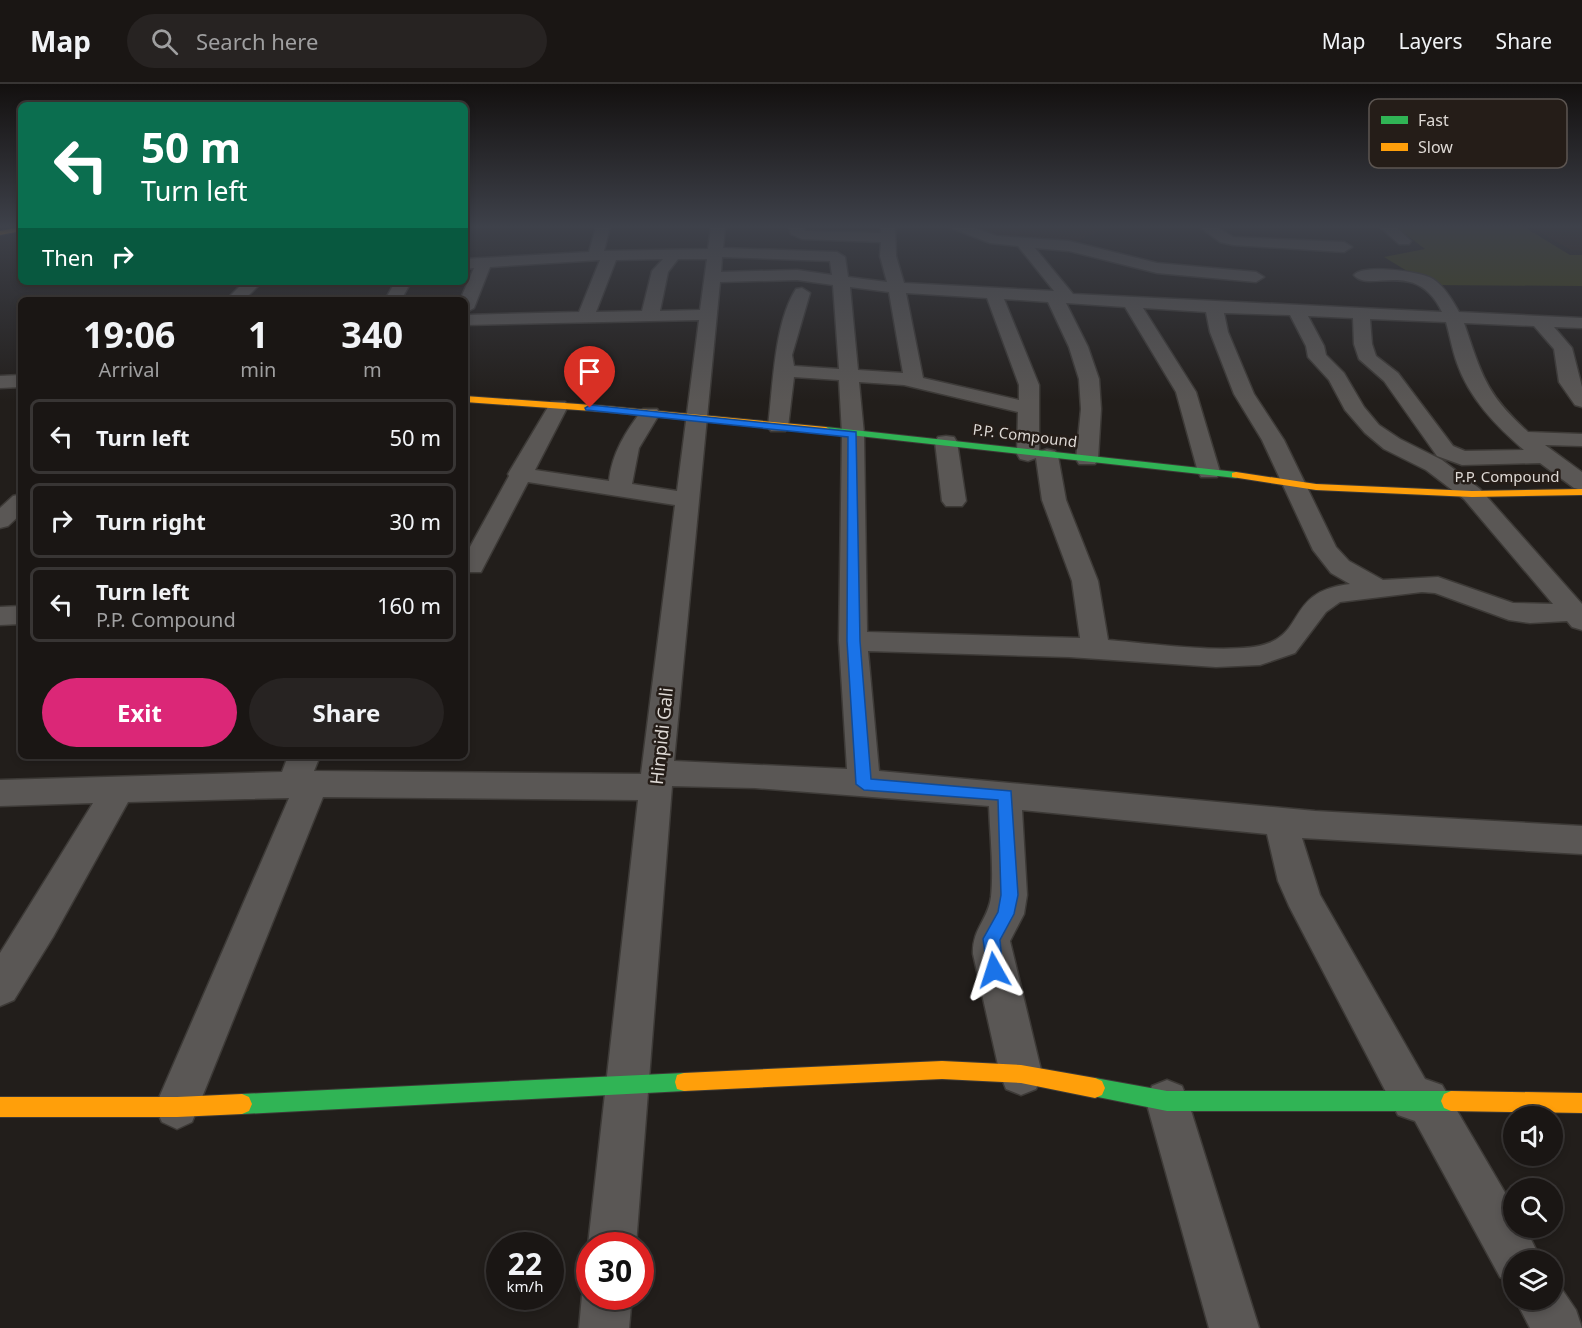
<!DOCTYPE html>
<style>
body{margin:0;font-family:"Noto Sans",sans-serif;background:#272322;color:#f1f3f6;height:100vh;display:flex;flex-direction:column;font-size:22px;white-space:nowrap}
*{box-sizing:border-box;margin:0}
p{font-size:20px;color:#9f9fa0}
.icon{flex:none;width:33px;height:33px;fill:none;stroke:currentColor;stroke-width:2;stroke-linecap:round;stroke-linejoin:round}
.map{position:relative;flex:1;overflow:hidden}
.details{position:absolute;left:18px;top:213px;width:450px;height:462px;display:flex;flex-direction:column;background:#1a1614;border-radius:9px;box-shadow:0 3px 9px #0003,0 0 0 2px #383534}
.details>*{flex:none}
.top-card{position:absolute;left:18px;top:18px;width:450px;height:183px;border-radius:9px;box-shadow:0 3px 9px #0003,0 0 0 2px #383534;background:#0b6e4f;color:#fff;overflow:hidden}
.controls{position:absolute;left:1503px;top:1022px;display:grid;gap:12px}
.controls a{display:grid;place-items:center;width:60px;height:60px;border-radius:50%;background:#1a1614;box-shadow:0 3px 9px #0003,0 0 0 2px #383534;font-size:30px}
.speed{position:absolute;left:486px;top:1148px;display:flex;gap:12px;font-size:30px;font-weight:700;text-align:center}
.speed>*{display:grid;place-content:center;width:78px;height:78px;border-radius:50%;background:#1a1614;box-shadow:0 3px 9px #0003,0 0 0 2px #383534;line-height:1}
.speed small{font-size:15px;font-weight:400}
.speed .limit{border:9px solid #d22;background:#fff;color:#111}
.pin{position:absolute;display:grid;place-items:center;width:51px;height:51px;color:#fff;margin:-62px -26px;border-radius:50% 50% 50% 0;rotate:-45deg;box-shadow:0 0 6px #0007}
.pin .icon{rotate:45deg}
.me{position:absolute;width:66px;margin:-33px;rotate:354deg;stroke-linejoin:round;filter:drop-shadow(0 0 4px #0008)}
.turn{display:flex;align-items:center;gap:21px;height:126px;padding:0 24px;font-size:27px}
.turn .icon{width:78px;height:78px;stroke-width:2.5}
.turn b{display:block;font-size:42px;line-height:51px}
.then{display:flex;align-items:center;height:57px;padding:0 24px;background:#0003;gap:12px;font-size:22px}
.eta{display:flex;justify-content:space-evenly;align-items:center;height:102px;text-align:center}
.eta b{font-size:36px;font-weight:700;line-height:42px}
.button{display:flex;gap:12px;margin-top:auto;padding:12px 24px}
.button a{flex:1;height:69px;border-radius:36px;background:#db2777;color:#fff;font-size:24px;font-weight:700;line-height:69px;text-align:center}
.button a+a{background:#272322;color:#f1f3f6}
ul{padding:0;list-style:none}
li{display:flex;align-items:center;gap:18px;height:75px;margin:0 12px 9px;padding:0 12px;border:3px solid #383534;border-radius:9px}
li div{flex:1}
li b{display:block;font-size:22px}
li em{font-style:normal}
header{display:flex;align-items:center;gap:36px;box-sizing:border-box;height:84px;padding:0 30px;background:#1a1614;border-bottom:2px solid #383534}
header strong{font-size:28px}
nav{display:flex;gap:33px;margin-inline-start:auto;font-size:21px}
.search{width:420px;height:54px;background:#272322;display:flex;align-items:center;gap:15px;box-sizing:border-box;padding:0 21px;border-radius:33px;color:#9f9fa0;font-size:22px}
.map>svg:first-child{display:block}
</style>
<header>
<strong>Map</strong>
<div class="search"><svg class="icon" aria-label="search" viewBox="0 0 24 24"><circle cx="10" cy="10" r="6"/><path d="M15 15l6 6"/></svg>Search here</div>
<nav><a>Map</a><a>Layers</a><a>Share</a></nav>
</header>
<div class="map">
<svg width="1582" height="1244" viewBox="0 0 1582 1244">
<rect width="100%" height="100%" fill="#221e1b"/>
<polygon fill="#302118" points="968,143 1108,143 1078,157 1012,156"/>
<polygon fill="#31211a" points="1531,143 1582,143 1582,166 1571,166"/>
<polygon fill="#3f4115" points="1396,143 1524,143 1570,171 1582,171 1582,202 1430,201 1384,173 1425,165"/>
<g fill="none" stroke-linecap="round" stroke-linejoin="round">
<g stroke="#3d3a37" stroke-width="3">
<g id="street">
<path d="M596 143H610L604 167 708 165 711 143H725L723 164 837 168 845 173 848 193 887 198 880 172 881 158 802 155 791 150 789 143H803L805 147 881 149V143H895L896 172 904 199 1054 207 1018 162 990 159 949 143H971L997 152 1069 157 1157 179 1256 188 1264 193 1256 198 1157 189 1069 167 1035 164 1073 210 1442 228C1416 173 1369 210 1354 191 1363 180 1420 187 1433 195 1444 202 1453 217 1459 228L1582 234V244L1554 243 1572 264 1582 303V323L1575 321 1559 298 1554 265 1534 242 1464 239C1482 291 1485 309 1528 348L1582 350V362L1545 361 1582 388V406L1574 404 1540 379 1462 381 1437 372 1384 297 1359 275 1354 260 1353 234 1308 232 1324 262 1326 271 1344 289 1364 323 1379 341 1400 355 1442 376 1480 405 1582 520V546L1572 543 1567 537 1530 539 1509 536 1435 509 1422 508 1340 518 1326 528 1295 569 1260 581 1216 583 1069 573 868 567 879 687 1315 727 1582 742V770L1302 754 1320 811 1425 995 1442 1001 1514 1124V1143H1525L1541 1176H1514V1199L1500 1193 1415 1037 1398 1031 1289 822 1278 797 1267 750 1022 726 1027 811 1024 830 1010 857 1042 990 1036 1005 1021 1011 1006 1005 1000 990 973 870C972 845 988 836 991 813 994 784 990 752 989 722L755 704 672 702 636 1161H590V1164L588 1161 638 716 323 713 192 1038 177 1045 162 1038 155 1023 289 714 128 718 53 853 14 916 0 922V869L93 719 0 722V696L282 688 288 672H320L314 687 641 690 675 421 528 398 481 488H465V472L509 392 508 390 551 318H565L568 322 535 386 609 397C612 369 626 347 643 325H657L660 329 639 364 632 400 677 407 699 236 465 241V231L579 228 600 176 490 183 474 224 465 229V216H460L474 184 465 185V175L589 168ZM722 173 830 177 832 191 797 186 721 188ZM663 175 652 187 642 227 596 228 616 176ZM678 175H707L700 226 660 227 668 188ZM797 196 833 201 839 285 794 282 792 271 810 209 802 204 796 205C774 239 773 303 768 343L771 347H785L788 343 794 293 839 296 842 350 839 557 847 685 674 677 720 198ZM850 203 889 208 903 289 858 286ZM906 209 987 214 1019 301V316L923 294ZM1004 215 1048 218 1069 263 1079 295 1081 325 1076 375 1079 380H1095L1098 375 1101 325 1099 295 1088 263 1066 219 1125 223 1176 308 1198 388 1201 393H1217L1220 388 1196 308 1143 224 1206 228 1210 248 1234 310 1262 356 1313 466 1331 489 1350 500C1289 507 1305 545 1269 559 1237 572 1146 559 1108 556L1098 497 1066 416 1058 372 1055 367 1047 365 1039 368V301ZM1224 229 1290 231 1306 262 1308 273 1329 296 1345 326 1365 349 1384 365 1426 386 1464 415 1553 520 1513 519 1438 493 1383 496 1349 477 1336 463 1284 356 1254 310 1228 248ZM1370 235 1446 238C1450 252 1452 265 1457 279 1469 314 1496 342 1524 366L1465 367 1453 362 1398 289 1376 272 1372 260ZM859 298 904 301 1018 328 1017 370 1020 375 1028 377 1036 374 1042 416 1072 497 1080 554 867 548 864 350Z"/>
<polygon points="1200,143 1217,143 1233,153 1344,158 1352,163 1344,168 1233,161 1220,158"/>
<polygon points="1380,143 1396,143 1411,157 1409,160 1399,160"/>
<polygon points="244,198 262,198 244,216 226,216"/>
<polygon points="395,198 411,198 401,216 385,216"/>
<polygon points="21,291 21,303 0,304 0,292"/>
<polygon points="946,352 954,353 957,358 966,417 962,422 946,422 942,417 935,358 938,353"/>
<polygon points="21,410 21,430 8,442 0,444 0,424 13,412"/>
<polygon points="21,522 21,540 0,541 0,523"/>
<polygon points="1167,996 1182,1002 1188,1017 1259,1244 1209,1244 1146,1017 1152,1002"/>
<polygon points="590,1195 590,1212 632,1212 629,1244 579,1244 582,1212"/>
<polygon points="1552,1196 1557,1198 1576,1226 1582,1244 1530,1244 1515,1215 1552,1215"/>
</g>
</g>
<g stroke="#3d3a37" stroke-width="2">
<g id="fast">
<polygon points="826,343 1236,388 1241,391 1236,394 823,348 823,344"/>
<polygon points="684,989 691,991 693,998 691,1005 684,1007 242,1030 235,1027 232,1020 235,1013 242,1010"/>
<polygon points="1095,994 1167,1007 1451,1007 1458,1010 1461,1017 1458,1024 1451,1027 1167,1027 1088,1011 1085,1004 1088,997"/>
</g>
</g>
<g stroke="#3d3a37" stroke-width="2">
<g id="slow">
<polygon points="21,143 21,147 0,151 0,147"/>
<polygon points="465,312 606,322 826,343 831,346 826,349 606,328 465,318"/>
<polygon points="1236,388 1316,400 1472,407 1582,405 1582,411 1472,413 1316,406 1232,393 1232,389"/>
<polygon points="942,977 1021,981 1095,994 1102,997 1105,1004 1102,1011 1095,1014 1021,999 942,995 684,1007 677,1005 675,998 677,991 684,989"/>
<polygon points="1451,1007 1582,1009 1582,1029 1451,1027 1444,1024 1441,1017 1444,1010"/>
<polygon points="242,1010 249,1013 252,1020 249,1027 242,1030 177,1033 0,1033 0,1013 177,1013"/>
</g>
</g>
<use href="#street" fill="#5a5755" fill-rule="evenodd"/>
<use href="#fast" fill="#30b455" fill-rule="evenodd"/>
<use href="#slow" fill="#ff9f0a" fill-rule="evenodd"/>
</g>
<linearGradient id="sky" x2="0" y2="1"><stop stop-color="#13100f"/><stop offset="0.45" stop-color="#3e414a"/><stop offset="1" stop-color="#3e414a" stop-opacity="0"/></linearGradient>
<rect width="1582" height="317" fill="url(#sky)"/>
<polygon fill="#1a73e8" stroke="#114b97" stroke-width="1.5" points="590,321 856,348 860,557 871,695 1011,707 1018,811 1014,830 1000,856 1003,886 1001,891 994,894 988,891 983,855 998,828 1001,811 998,716 864,706 856,700 847,557 848,353 586,326 585,324"/>
<g text-anchor="middle" dominant-baseline="central" stroke-width="5" stroke-linejoin="round" paint-order="stroke">
<g font-size="15" fill="#ded9d5" stroke="#251d18">
<text transform="translate(1025 351) rotate(7)">P.P. Compound</text>
<text x="1507" y="392">P.P. Compound</text>
</g>
<g font-size="18" fill="#ded9d5" stroke="#251d18">
<text transform="translate(661 652) rotate(-84)">Hinpidi Gali</text>
</g>
</g>
<rect x="1369" y="15" width="198" height="69" rx="9" fill="#251d18" stroke="#5c5551" stroke-width="1.5"/>
<rect x="1381" y="32" width="27" height="8" fill="#30b455"/>
<rect x="1381" y="59" width="27" height="8" fill="#ff9f0a"/>
<g font-size="16" fill="#ded9d5">
<text x="1418" y="42">Fast</text>
<text x="1418" y="69">Slow</text>
</g>
</svg>
<div class="controls">
<a><svg class="icon" aria-label="sound" viewBox="0 0 24 24"><path d="M4 9h4l5-4v14l-5-4H4zM17 9q2 3 0 6"/></svg></a>
<a><svg class="icon" aria-label="search" viewBox="0 0 24 24"><circle cx="10" cy="10" r="6"/><path d="M15 15l6 6"/></svg></a>
<a><svg class="icon" aria-label="layers" viewBox="0 0 24 24"><path d="M12 4l9 5-9 5-9-5zM3 14l9 5 9-5"/></svg></a>
</div>
<div class="speed"><div>22<small>km/h</small></div><div class="limit">30</div></div>
<div class="pin" style="left:590px;top:324px;background:#d93025"><svg class="icon" aria-label="arrive" viewBox="0 0 24 24"><path d="M6 21V4h12l-3 4 3 4H6"/></svg></div>
<svg class="me" style="left:994px;top:886px" viewBox="-20 -20 40 40"><path d="M0-17L14 15 0 8-14 15z" fill="#1a73e8" stroke="#fff" stroke-width="4"/></svg>
<div class="top-card">
<div class="turn"><svg class="icon" aria-label="left" viewBox="0 0 24 24"><path d="M17 20v-9H6M10 6l-5 5 5 5"/></svg><div><b>50 m</b>Turn left</div></div>
<div class="then">Then<svg class="icon" aria-label="right" viewBox="0 0 24 24"><path d="M7 20v-9h11M14 6l5 5-5 5"/></svg></div>
</div>
<section class="details">
<div class="eta">
<div><b>19:06</b><p>Arrival</p></div>
<div><b>1</b><p>min</p></div>
<div><b>340</b><p>m</p></div>
</div>
<ul>
<li><svg class="icon" aria-label="left" viewBox="0 0 24 24"><path d="M17 20v-9H6M10 6l-5 5 5 5"/></svg><div><b>Turn left</b></div><em>50 m</em></li>
<li><svg class="icon" aria-label="right" viewBox="0 0 24 24"><path d="M7 20v-9h11M14 6l5 5-5 5"/></svg><div><b>Turn right</b></div><em>30 m</em></li>
<li><svg class="icon" aria-label="left" viewBox="0 0 24 24"><path d="M17 20v-9H6M10 6l-5 5 5 5"/></svg><div><b>Turn left</b><p>P.P. Compound</p></div><em>160 m</em></li>
</ul>
<div class="button"><a>Exit</a><a>Share</a></div>
</section>
</div>
